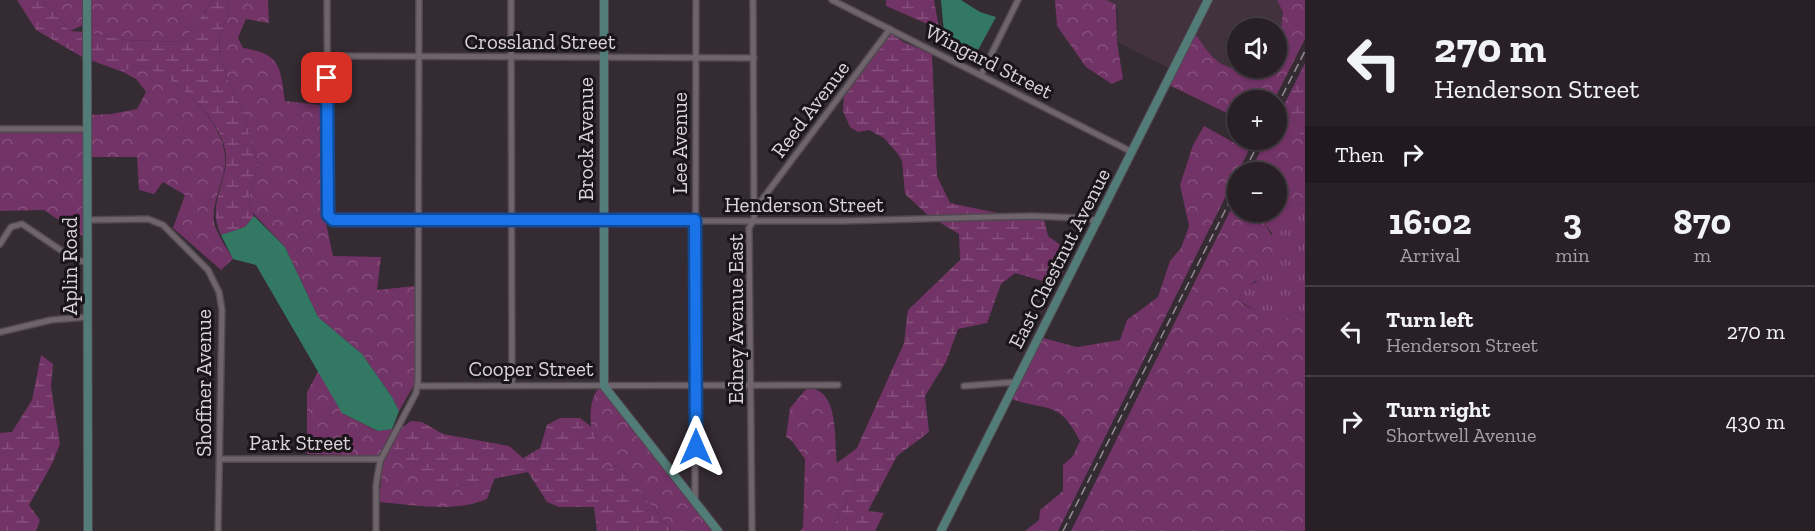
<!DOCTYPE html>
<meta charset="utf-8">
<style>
body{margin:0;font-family:"Zilla Slab",serif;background:#30282e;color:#f1f3f6;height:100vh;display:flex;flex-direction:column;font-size:22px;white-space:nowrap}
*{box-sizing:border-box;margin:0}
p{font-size:20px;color:#a5a3a7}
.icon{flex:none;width:33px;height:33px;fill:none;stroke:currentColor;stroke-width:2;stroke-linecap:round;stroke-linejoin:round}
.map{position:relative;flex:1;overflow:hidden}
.sheet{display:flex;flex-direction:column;background:#282026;width:510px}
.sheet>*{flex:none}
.guide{background:#282026;color:#f1f3f6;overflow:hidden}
.tools{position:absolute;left:1227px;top:18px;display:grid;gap:12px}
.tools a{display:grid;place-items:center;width:60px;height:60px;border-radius:50%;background:#282026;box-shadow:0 2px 4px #0004,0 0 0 2px #443e43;font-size:30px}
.pin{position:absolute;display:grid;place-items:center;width:51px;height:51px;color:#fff;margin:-26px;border-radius:12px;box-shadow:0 3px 9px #0006}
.me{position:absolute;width:66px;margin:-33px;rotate:0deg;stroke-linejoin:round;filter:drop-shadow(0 0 4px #0008)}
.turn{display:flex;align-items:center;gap:21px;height:126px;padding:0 30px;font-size:27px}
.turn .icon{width:78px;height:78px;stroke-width:2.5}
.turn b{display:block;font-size:42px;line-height:51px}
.then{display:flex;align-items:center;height:57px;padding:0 30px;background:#0003;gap:12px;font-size:22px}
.eta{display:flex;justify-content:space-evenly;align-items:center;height:102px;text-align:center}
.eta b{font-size:36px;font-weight:800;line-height:42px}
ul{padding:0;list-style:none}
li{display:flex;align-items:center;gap:18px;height:90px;padding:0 30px;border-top:2px solid #443e43}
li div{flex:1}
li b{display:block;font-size:22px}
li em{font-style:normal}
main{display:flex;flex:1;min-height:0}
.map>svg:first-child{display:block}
</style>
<main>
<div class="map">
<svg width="1305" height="531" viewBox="0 0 1305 531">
<defs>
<pattern id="grass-tufts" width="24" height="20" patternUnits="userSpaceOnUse" patternTransform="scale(1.5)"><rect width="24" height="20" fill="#723366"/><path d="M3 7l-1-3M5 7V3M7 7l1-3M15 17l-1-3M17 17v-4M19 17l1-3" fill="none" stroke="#86507b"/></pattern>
<pattern id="forest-crowns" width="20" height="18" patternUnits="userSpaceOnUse" patternTransform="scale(1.5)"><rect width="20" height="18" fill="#723366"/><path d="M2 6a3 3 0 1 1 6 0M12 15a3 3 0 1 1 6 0" fill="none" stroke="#86507b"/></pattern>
<pattern id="wetland-marsh" width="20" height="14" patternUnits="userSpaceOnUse" patternTransform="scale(1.5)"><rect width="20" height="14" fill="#723366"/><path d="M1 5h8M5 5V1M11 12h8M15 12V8" fill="none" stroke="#86507b"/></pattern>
</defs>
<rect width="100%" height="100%" fill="#352b32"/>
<g fill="#41323d">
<polygon points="1107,0 1204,0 1170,69 1117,42 1118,12 1116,5"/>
<polygon points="1211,0 1277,0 1283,12 1281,39 1277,49 1276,28 1238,28 1238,68 1260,68 1238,71 1223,66 1202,45 1195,33"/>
</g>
<polygon fill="url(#grass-tufts)" points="1305,203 1305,316 1296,312 1278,322 1239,301 1242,288 1256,282 1272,233 1263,222 1277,209"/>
<g fill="url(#forest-crowns)">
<polygon points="42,0 83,0 83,25 70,31"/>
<polygon points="90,0 213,0 183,42 125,40 90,33"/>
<path d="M228 0H268L269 23 246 19 238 38 243 48C281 54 280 66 285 101L320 105 325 218 333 256 381 257 377 290 415 286V383L399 411 392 397 362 354 318 317 285 247 251 211 249 195 258 166 243 111 227 78 218 46 230 9Z"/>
<polygon points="1055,0 1107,0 1116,5 1117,42 1123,79 1112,84 1086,67 1057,26"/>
<path d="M1277 0H1305V39L1274 100H1238L1237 118 1169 85 1195 33C1224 78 1231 68 1276 68L1283 12Z"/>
<path d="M135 65C171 71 220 116 225 154 228 175 211 200 214 222 216 233 227 248 233 259L221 270 173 228 185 195 163 182 154 194 139 190 137 157H90V115L111 114 137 109 146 92 136 79 123 72Z"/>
<polygon points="1285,103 1305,144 1305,203 1277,209 1276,172 1250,172 1266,140 1276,140 1277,120"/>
<path d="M1204 126 1240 146 1243 140H1254L1058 531H1025L1039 520 1040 510 1063 491V465L1073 456 1080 441C1059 400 1049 412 1011 399L1043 338 1077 347 1120 340 1127 320 1158 297 1170 261 1181 248 1189 226 1180 185 1193 145Z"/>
<polygon points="0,132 84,132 84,237 44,210 0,211"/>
<path d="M1237 197 1238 212H1271L1263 222C1287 254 1274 272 1242 289L1239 301C1251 311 1266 310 1278 322L1296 312 1305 316V531H1071Z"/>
<polygon points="319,370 342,413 377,431 393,429 379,456 307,454 307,392"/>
<path d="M807 388C840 388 834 440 837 463L849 473 855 485 831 531H800L803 527 805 459 792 441 786 437 790 408Z"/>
<path d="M598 389H603L713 531H672L619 465 602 471C594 449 583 409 598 389Z"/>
<path d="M394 440 457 486 495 477 487 499C454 513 415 505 379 502L383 462Z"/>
</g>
<g fill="url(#wetland-marsh)">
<polygon points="17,0 42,0 70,31 83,32 84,58 36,30"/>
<path d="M213 0H228L230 9 218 46 227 78 243 111 258 166 249 195 251 211 254 216 245 227 221 235C206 205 228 182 226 154 221 117 171 71 135 65L123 72 90 60V33L125 40 183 42Z"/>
<polygon points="886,0 934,0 939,29 886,6"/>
<polygon points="891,33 903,42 932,54 937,176 950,203 1002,214 930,217 905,194 902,161 897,153 884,138 869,130 858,132 850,127 843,111 844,95"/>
<polygon points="1305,63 1305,144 1285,103"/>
<polygon points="1044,219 1048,236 1071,253 1062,275 1046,282 1015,273 1001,284 987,323 958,329 946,362 925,396 929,432 897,456 868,511 884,513 875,531 831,531 855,485 849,473 837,463 857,448 904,343 908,310 960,260 959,234 939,222"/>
<polygon points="41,355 53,364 51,387 60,444 52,464 29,505 40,520 36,531 0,531 0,433 12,432 32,400"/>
<polygon points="560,418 580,418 593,428 602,471 619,465 672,531 597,531 594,507 559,507 547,502 528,472 457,486 417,477 393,455 394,440 400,429 411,421 422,422 443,434 509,446 523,458 540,448 547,425"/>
</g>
<g fill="#337863">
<polygon points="941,0 961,0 980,12 996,17 977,52 970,53 945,44"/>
<polygon points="254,216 285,247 318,317 362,354 392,397 399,411 392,429 378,431 342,413 256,265 233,259 221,235 245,227"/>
</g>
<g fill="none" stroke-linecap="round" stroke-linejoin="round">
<g stroke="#51494f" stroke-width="8">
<g id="street">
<polyline points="327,0 328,215 333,221 842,221 1031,216 1082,218 1098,221"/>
<polyline points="511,0 512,386"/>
<polyline points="832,0 1132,152"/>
<polyline points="327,56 754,58"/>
<polyline points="981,75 1018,0"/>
<polyline points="0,129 87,129"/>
<polyline points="754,206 761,201 890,29"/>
<polyline points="87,220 148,219 163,225 208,270 219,292 222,310 218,531"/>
<polyline points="0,244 11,227 22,224 74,259 88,263"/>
<polyline points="0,332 51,320 88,317"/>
<polyline points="418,386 838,385"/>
<polyline points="964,386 1016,382"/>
<polyline points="220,459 381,459"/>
<polyline points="695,501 696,0"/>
<polyline points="376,531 376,485 380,461 416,393 418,381 419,0"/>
<polyline points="752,531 749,228 754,220 753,0"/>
</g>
</g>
<g stroke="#51494f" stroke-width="10">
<g id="secondary">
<polyline points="87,0 88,531"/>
<polyline points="604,0 604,386 718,531"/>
<polyline points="941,531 1208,0"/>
</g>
</g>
<use href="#street" stroke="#6f636c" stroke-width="5"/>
<use href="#secondary" stroke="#527c77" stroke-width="8"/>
<g stroke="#958d93" stroke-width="1.5" stroke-dasharray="9 4.5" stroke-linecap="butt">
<polyline points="1276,108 1305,51"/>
<polyline points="1244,172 1260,140"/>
<polyline points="1063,531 1238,185"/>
</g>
</g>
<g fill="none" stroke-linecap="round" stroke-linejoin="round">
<g stroke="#114b97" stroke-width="15">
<polyline id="route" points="327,78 328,215 333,220 695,220 696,447"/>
</g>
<use href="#route" stroke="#1a73e8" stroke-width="10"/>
</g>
<g text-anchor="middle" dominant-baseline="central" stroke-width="6" stroke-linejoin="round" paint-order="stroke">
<g font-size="21" fill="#dbd4d9" stroke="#1a1518">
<text x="540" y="41">Crossland Street</text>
<text transform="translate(989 61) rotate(27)">Wingard Street</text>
<text transform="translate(810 109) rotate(-53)">Reed Avenue</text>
<text transform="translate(585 139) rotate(-90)">Brock Avenue</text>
<text transform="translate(679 143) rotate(-90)">Lee Avenue</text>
<text x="804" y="204">Henderson Street</text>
<text transform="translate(1059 258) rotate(-63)">East Chestnut Avenue</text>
<text transform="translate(69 266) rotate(-90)">Aplin Road</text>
<text transform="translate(735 319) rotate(-90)">Edney Avenue East</text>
<text x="531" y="368">Cooper Street</text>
<text transform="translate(203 383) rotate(-90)">Shoffner Avenue</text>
<text x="300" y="442">Park Street</text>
</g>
</g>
</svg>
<div class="tools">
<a><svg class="icon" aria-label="sound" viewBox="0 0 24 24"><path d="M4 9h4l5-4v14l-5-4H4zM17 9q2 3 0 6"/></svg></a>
<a>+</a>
<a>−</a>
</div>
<div class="pin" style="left:327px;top:78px;background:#d93025"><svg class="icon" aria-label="arrive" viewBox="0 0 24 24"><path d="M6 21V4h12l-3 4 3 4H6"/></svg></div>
<svg class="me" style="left:696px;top:447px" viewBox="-20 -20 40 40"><path d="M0-17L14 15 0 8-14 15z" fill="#1a73e8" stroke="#fff" stroke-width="4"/></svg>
</div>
<section class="sheet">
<div class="guide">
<div class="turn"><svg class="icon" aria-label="left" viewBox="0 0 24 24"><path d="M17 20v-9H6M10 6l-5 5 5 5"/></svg><div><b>270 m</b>Henderson Street</div></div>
<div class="then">Then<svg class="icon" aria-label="right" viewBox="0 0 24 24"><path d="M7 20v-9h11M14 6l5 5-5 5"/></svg></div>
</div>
<div class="eta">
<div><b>16:02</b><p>Arrival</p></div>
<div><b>3</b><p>min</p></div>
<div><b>870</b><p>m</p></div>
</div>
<ul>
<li><svg class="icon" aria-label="left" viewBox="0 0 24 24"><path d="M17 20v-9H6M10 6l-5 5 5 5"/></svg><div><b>Turn left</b><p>Henderson Street</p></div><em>270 m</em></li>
<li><svg class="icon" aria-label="right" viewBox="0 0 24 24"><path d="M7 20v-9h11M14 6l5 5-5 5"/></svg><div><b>Turn right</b><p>Shortwell Avenue</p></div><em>430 m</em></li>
</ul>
</section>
</main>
